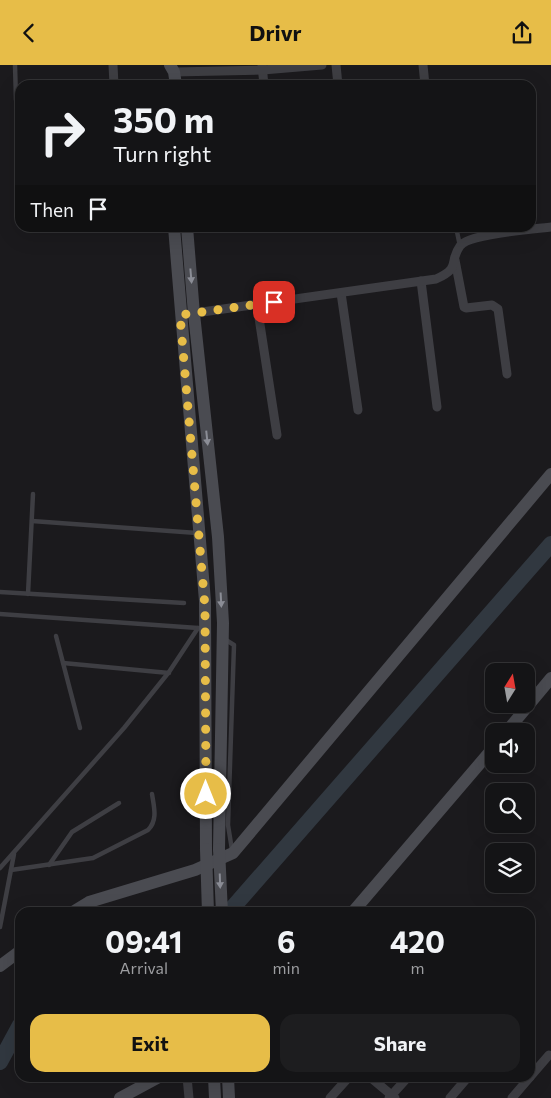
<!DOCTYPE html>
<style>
body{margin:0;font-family:Commissioner,sans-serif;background:#1d1d1f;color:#f1f3f6;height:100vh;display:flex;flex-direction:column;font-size:19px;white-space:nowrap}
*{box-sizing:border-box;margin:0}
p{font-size:16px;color:#9d9ea1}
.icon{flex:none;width:28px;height:28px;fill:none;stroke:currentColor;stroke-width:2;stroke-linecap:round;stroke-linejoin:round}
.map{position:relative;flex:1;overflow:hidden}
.side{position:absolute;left:15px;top:842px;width:520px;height:175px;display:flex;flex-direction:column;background:#141416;border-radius:15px;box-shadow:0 5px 20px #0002,0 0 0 1px #333335}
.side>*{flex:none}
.hud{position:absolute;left:15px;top:15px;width:521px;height:152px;border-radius:15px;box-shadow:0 5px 20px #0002,0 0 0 1px #333335;background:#141416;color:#f1f3f6;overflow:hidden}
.needle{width:32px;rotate:11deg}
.fabs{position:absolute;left:485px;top:598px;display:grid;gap:10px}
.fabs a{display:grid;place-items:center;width:50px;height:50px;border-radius:10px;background:#141416;box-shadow:0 5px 20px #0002,0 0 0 1px #333335;font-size:25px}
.pin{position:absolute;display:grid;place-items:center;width:42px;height:42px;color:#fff;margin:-21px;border-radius:10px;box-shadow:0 2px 8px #0006}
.me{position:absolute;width:55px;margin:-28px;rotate:0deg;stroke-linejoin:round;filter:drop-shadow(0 0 4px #0008)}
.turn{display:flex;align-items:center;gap:18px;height:105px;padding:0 15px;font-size:22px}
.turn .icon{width:65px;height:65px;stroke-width:2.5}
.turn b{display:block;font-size:35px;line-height:42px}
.then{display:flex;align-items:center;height:48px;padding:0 15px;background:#0003;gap:10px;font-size:19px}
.eta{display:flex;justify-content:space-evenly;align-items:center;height:85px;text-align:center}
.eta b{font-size:30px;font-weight:700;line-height:35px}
.primary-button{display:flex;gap:10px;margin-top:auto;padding:10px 15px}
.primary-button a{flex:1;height:58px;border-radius:15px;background:#e7bd48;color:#111;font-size:20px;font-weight:700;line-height:58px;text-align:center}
.primary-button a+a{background:#1d1d1f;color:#f1f3f6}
header{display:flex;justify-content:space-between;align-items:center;height:65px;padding:0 15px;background:#e7bd48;color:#111;font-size:22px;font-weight:700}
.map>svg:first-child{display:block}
</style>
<header><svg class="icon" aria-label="back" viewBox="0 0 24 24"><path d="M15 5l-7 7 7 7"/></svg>Drivr<svg class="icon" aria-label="share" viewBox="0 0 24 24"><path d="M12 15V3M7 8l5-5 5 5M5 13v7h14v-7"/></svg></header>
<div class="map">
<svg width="551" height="1033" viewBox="0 0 551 1033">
<rect width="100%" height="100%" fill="#1b1a1d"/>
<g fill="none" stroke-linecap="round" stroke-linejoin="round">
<g stroke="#313840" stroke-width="16">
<polyline points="228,848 551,479"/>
<polyline points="0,997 20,960"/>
</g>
<g stroke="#3e3e43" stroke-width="4.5">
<polyline points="15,0 16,35"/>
<polyline points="456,162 460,181"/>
<polyline points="32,456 197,468"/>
<polyline points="0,527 184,538"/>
<polyline points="28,529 33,429"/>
<polyline points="0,549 198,563"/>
<polyline points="56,571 80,663"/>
<polyline points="226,575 234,580 228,760 232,785"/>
<polyline points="63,598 169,608"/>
<polyline points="49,800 72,767 119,738"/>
<polyline points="0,803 124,663 169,607 198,563"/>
<path d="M11 805 93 793 148 765C158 755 154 742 152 729"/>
<polyline points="0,862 14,789"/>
</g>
<g stroke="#3e3e43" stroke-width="9">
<polyline points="113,0 114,20"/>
<polyline points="262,0 264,20"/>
<polyline points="336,0 338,20"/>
<polyline points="423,0 425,20"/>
<polyline points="174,7 263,5 322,0"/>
<polyline points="455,195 464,242 466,243 492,240 498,244 507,309"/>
<polyline points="421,216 437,342"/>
<polyline points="341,228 358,345"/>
<polyline points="257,240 277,370"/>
<path d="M188 249 436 214C462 202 448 198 460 181 468 169 534 164 551 162"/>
<polyline points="187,1012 189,1033"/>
<polyline points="370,1012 395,1033"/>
<polyline points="530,1012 549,990"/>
<polyline points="330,1033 349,1012"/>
<polyline points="389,1033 408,1012"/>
<polyline points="450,1033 468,1012"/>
<polyline points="512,1033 530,1012"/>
</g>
<g stroke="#4a4b51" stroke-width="12">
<polyline points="170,0 174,7 176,20"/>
<polyline points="174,162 205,536 206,784"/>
<polyline points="187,162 194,249 218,472 223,558 219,784"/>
<polyline points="507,666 551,613"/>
<polyline points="71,848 89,837 195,805 233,788 551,409"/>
<polyline points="352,848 494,682"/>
<polyline points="0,901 20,886"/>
<polyline points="214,1012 215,1033"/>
<polyline points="228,1012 229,1033"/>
<polyline points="120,1033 159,1012"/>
</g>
<g stroke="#4a4b51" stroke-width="12">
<polyline points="206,784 208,848"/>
<polyline points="219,784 222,848"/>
</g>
</g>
<defs><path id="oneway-solid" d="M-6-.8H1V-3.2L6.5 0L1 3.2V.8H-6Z" transform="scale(1.25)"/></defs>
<g fill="#8b8d96">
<use href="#oneway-solid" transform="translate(191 211) rotate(85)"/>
<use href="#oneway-solid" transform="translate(207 373) rotate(84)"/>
<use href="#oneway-solid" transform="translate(221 535) rotate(87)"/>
<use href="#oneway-solid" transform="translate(220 816) rotate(88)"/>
</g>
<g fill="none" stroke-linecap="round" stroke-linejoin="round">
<polyline stroke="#e7bd48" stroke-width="9" stroke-dasharray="0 16.2" points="206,729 205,542 180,250 274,237"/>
</g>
</svg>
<div class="fabs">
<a><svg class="needle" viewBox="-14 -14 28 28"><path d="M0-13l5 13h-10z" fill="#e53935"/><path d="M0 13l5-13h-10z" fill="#9d9ea1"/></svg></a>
<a><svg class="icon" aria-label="sound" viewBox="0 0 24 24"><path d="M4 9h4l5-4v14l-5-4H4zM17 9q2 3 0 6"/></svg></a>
<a><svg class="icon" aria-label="search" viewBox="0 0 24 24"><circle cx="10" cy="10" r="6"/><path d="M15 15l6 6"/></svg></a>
<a><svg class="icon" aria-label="layers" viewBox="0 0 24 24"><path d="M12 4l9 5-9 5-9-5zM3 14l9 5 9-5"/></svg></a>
</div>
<div class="pin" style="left:274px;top:237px;background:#d93025"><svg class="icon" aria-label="arrive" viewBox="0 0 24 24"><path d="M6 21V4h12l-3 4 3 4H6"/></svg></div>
<svg class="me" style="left:206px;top:729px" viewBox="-20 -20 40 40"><circle r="17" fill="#e7bd48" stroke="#fff" stroke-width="3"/><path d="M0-11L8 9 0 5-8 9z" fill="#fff"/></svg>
<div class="hud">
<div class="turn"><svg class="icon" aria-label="right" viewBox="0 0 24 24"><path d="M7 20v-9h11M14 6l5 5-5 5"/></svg><div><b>350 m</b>Turn right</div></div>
<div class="then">Then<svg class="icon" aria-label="arrive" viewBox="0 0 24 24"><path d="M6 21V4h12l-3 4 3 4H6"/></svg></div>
</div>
<section class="side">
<div class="eta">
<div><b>09:41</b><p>Arrival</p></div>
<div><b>6</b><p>min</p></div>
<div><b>420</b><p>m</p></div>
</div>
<div class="primary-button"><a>Exit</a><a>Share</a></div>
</section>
</div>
